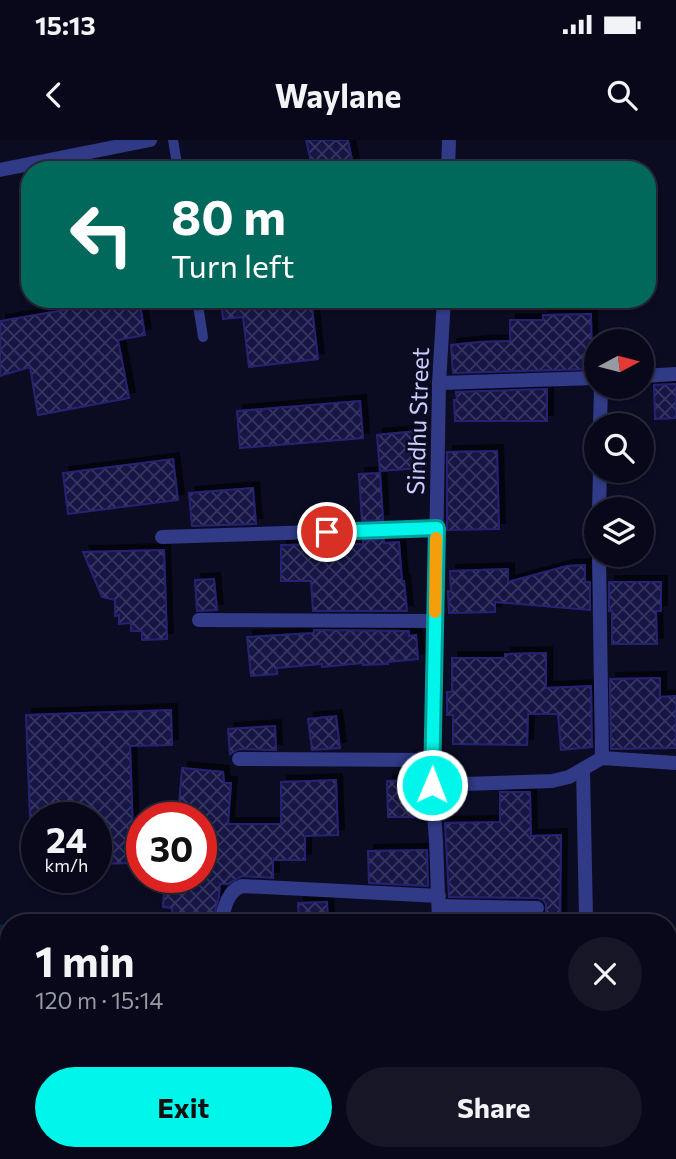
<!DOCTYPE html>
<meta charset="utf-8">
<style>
body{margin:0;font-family:Commissioner,sans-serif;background:#161627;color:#f1f3f6;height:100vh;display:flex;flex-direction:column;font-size:26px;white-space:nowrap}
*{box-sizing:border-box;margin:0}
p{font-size:23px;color:#989aa2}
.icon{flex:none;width:38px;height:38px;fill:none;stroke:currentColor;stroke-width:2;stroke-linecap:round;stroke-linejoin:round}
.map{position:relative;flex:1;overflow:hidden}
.side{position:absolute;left:0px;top:774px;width:677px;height:247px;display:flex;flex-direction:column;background:#08081a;border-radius:28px 28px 0 0;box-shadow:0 2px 5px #0004,0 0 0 2px #292939}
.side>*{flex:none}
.hud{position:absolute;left:21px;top:21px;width:635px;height:147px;border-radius:28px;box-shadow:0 2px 5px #0004,0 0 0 2px #292939;background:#00695c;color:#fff;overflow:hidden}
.needle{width:46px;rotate:83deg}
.tools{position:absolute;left:584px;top:189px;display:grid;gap:14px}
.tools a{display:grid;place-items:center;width:70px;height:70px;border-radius:50%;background:#08081a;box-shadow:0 2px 5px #0004,0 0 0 2px #292939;font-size:35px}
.speed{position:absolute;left:21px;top:662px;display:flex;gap:14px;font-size:35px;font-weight:700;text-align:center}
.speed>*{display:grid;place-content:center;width:91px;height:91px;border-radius:50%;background:#08081a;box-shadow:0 2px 5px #0004,0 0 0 2px #292939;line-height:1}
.speed small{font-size:18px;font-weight:400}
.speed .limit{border:10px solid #d22;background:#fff;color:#111}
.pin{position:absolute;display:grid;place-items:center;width:60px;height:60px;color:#fff;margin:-30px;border:4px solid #fff;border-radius:50%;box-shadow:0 2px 7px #0007}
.me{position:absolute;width:77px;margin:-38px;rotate:1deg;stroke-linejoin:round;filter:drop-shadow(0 0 5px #0008)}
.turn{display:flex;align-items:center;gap:24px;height:147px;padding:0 35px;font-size:32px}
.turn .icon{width:91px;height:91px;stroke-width:2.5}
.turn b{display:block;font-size:49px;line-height:60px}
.round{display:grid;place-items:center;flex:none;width:74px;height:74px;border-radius:37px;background:#161627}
.head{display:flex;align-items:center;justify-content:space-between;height:119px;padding:0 35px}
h1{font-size:42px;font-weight:700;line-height:52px}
.cta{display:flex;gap:14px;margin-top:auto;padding:14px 35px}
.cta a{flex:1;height:80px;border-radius:42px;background:#00f6ea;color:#111;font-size:28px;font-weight:700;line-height:80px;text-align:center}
.cta a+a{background:#161627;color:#f1f3f6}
.status{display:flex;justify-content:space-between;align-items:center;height:49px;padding:0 35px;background:#08081a;direction:ltr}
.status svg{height:19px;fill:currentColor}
header{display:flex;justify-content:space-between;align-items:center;height:91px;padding:0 35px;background:#08081a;font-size:32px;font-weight:700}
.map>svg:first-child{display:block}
</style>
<div class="status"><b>15:13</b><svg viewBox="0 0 49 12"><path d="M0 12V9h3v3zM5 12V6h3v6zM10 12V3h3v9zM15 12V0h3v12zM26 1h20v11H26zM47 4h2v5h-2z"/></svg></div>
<header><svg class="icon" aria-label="back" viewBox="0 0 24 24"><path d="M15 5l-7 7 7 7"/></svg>Waylane<svg class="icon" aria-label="search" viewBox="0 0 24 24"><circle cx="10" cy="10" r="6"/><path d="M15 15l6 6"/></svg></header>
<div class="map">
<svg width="676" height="1019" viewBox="0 0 676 1019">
<defs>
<pattern id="building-cross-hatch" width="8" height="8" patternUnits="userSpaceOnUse" patternTransform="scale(1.75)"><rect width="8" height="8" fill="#171545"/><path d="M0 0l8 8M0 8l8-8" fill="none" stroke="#373661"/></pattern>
<filter id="shadow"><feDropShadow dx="6" dy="-6" stdDeviation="0" flood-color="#0009"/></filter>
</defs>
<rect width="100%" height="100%" fill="#0b0b22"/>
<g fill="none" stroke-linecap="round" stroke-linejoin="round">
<g stroke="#062646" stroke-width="21">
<polyline points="0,795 9,795"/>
<polyline points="115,1019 115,1012"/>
</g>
</g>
<g fill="url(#building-cross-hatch)" stroke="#282473" stroke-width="2" filter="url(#shadow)">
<polygon points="306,0 348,0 354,30 313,30"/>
<polygon points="129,159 139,159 145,195 118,200 129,258 38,275 30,227 0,236 0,181"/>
<polygon points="221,159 311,159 318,219 249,227 243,177 223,179"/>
<polygon points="591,174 592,229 453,233 451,205 480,202 510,201 510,180 543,180 543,175"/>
<polygon points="676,244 676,278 655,279 654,245"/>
<polygon points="547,249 547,281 455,281 454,260 457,260 456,252"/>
<polygon points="360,261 363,298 240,308 237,271"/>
<polygon points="417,291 421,328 380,331 377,295"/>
<polygon points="497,311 499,389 447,390 447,312"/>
<polygon points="173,319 178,360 68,374 63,333"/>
<polygon points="380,333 383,380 362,381 359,334"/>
<polygon points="253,348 256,384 192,386 189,353"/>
<polygon points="384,399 384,403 399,402 402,441 404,441 407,471 313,471 311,441 281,441 281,405 363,404 363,400"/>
<polygon points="164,410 167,499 142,500 142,491 131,491 131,483 119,484 119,475 115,476 115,460 102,457 83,412"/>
<polygon points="585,425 585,442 590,442 590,470 495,462 495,472 449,473 448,451 451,451 450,431 508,429 508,442 567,426"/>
<polygon points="214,439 217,470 197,471 195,440"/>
<polygon points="609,442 661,442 661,471 656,471 657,504 612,504 612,471 609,471"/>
<polygon points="314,490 409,491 409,496 416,495 418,519 388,522 388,524 363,525 363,523 322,527 322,524 277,528 277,534 251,536 247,497 314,493"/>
<polygon points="546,513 546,548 591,546 592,607 561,610 558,574 528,574 527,605 453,604 453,575 447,575 447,552 452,552 452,518 505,518 505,514"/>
<polygon points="660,538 660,557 676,556 676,608 611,609 610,539"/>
<polygon points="171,570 172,605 130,606 134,723 96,724 96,677 30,677 26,575"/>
<polygon points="336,576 340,608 312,610 308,579"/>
<polygon points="275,586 276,610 239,609 230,614 228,589"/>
<polygon points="182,628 223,632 224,643 231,643 228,684 281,684 281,642 336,640 338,695 305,696 305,720 273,720 273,738 242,736 228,744 220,744 219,756 212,782 173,782 172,768 163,767 165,737 201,737 201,677 178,677"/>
<polygon points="418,640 419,677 388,677 387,641"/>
<polygon points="500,652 530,652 531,696 561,695 560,782 449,782 448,776 537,778 542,776 546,772 546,764 543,760 538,758 449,757 445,683 500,682"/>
<polygon points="427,710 428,746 369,743 368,711"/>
<polygon points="327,762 328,782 299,782 298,763"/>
</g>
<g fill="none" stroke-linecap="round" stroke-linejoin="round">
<g stroke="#303a86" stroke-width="10">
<polyline points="173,0 178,30"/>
<polyline points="197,159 203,197"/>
</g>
<g stroke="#303a86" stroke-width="14">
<polyline points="0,30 150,0"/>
<polyline points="448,30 449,0"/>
<polyline points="642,236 676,234"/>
<polyline points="439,243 597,238"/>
<polyline points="600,285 601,247"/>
<polyline points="599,369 600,331"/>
<polyline points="162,397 437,388"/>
<polyline points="599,415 602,618"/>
<polyline points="199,480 435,481"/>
<polyline points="239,619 432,620"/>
<polyline points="583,629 586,778"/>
<polyline points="432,645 552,641 569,637 602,618 676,623"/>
<polyline points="439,766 537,768"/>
<path d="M221 782C224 769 227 751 242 746L439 756"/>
<polyline points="439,782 436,701 432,645 439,243 444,159"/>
<polyline points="215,1012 215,1019"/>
<polyline points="348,1019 347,1016 353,1012"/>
<polyline points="437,1019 437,1012"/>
<polyline points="650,1019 650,1012"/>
</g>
</g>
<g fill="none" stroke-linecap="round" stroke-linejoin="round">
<g stroke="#00a098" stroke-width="18">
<polyline id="route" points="327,392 437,388 432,645"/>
</g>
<use href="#route" stroke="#00f6ea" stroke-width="12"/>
<polyline stroke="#f59e0b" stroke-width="12" points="435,472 436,398"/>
</g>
<g text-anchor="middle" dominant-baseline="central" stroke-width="5" stroke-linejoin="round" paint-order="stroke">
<g font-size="24" fill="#cbcdff" stroke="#0b0b22">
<text transform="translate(417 281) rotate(-88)">Sindhu Street</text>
</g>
</g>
</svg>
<div class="tools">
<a><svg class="needle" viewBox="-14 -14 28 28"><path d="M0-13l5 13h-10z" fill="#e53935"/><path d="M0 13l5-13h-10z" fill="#989aa2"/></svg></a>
<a><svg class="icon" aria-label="search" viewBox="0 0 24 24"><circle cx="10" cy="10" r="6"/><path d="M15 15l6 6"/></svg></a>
<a><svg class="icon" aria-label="layers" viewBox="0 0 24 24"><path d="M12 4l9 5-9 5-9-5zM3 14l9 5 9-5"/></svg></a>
</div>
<div class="speed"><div>24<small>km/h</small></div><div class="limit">30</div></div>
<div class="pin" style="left:327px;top:392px;background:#d93025"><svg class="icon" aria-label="arrive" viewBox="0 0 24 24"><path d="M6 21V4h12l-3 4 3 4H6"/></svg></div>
<svg class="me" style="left:432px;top:645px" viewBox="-20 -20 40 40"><circle r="17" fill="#00f6ea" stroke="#fff" stroke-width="3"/><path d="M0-11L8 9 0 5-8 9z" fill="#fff"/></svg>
<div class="hud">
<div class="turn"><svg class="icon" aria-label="left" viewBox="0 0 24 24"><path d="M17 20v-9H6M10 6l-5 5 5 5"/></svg><div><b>80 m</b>Turn left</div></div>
</div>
<section class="side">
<div class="head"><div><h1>1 min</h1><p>120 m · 15:14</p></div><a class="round"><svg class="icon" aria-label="close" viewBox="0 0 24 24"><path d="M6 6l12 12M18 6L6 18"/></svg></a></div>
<div class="cta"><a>Exit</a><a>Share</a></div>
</section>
</div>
